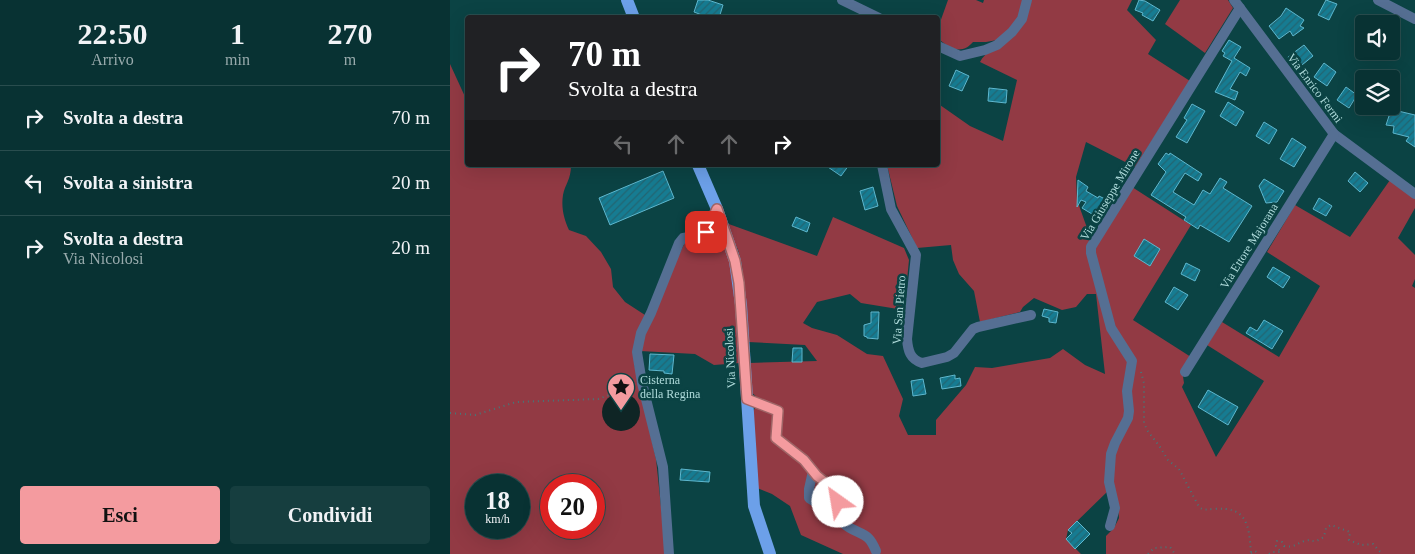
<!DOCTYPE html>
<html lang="it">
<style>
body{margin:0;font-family:Georgia,serif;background:#163e3f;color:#f1f3f6;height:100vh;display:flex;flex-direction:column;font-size:19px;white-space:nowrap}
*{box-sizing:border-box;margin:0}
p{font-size:16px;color:#98aaac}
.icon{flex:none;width:28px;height:28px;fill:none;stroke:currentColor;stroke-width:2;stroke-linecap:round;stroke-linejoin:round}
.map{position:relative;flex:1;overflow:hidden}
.drawer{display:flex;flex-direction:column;background:#083233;width:450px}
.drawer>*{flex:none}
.hud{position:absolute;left:15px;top:15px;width:475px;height:152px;border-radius:5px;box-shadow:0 5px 20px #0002,0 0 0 1px #294d4e;background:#202124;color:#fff;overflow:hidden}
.controls{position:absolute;left:905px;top:15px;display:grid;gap:10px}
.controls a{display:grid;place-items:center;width:45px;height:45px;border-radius:5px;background:#083233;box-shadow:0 5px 20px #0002,0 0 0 1px #294d4e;font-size:25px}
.speed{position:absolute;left:15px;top:474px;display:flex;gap:10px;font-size:25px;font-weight:700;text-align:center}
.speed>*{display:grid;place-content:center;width:65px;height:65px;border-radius:50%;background:#083233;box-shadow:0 5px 20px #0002,0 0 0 1px #294d4e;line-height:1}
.speed small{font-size:12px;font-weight:400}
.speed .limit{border:8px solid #d22;background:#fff;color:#111}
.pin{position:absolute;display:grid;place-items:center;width:42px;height:42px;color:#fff;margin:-21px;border-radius:10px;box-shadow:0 2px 8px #0006}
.me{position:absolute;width:55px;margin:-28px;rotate:328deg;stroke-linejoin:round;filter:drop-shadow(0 0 4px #0008)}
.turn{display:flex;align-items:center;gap:18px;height:105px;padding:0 20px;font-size:22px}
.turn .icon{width:65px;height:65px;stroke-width:2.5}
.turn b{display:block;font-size:35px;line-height:42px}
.lanes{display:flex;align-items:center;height:48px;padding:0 20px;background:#0003;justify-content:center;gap:25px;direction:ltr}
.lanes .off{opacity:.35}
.eta{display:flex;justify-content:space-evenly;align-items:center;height:85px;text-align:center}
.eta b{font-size:30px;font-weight:600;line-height:35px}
.primary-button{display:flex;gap:10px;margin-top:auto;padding:10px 20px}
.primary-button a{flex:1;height:58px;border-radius:5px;background:#f49b9f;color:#111;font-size:20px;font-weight:600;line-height:58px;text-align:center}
.primary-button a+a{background:#163e3f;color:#f1f3f6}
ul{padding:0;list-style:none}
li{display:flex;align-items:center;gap:15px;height:65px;padding:0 20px;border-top:1px solid #294d4e}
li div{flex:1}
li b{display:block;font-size:19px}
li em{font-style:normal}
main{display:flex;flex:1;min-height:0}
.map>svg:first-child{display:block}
</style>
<main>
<section class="drawer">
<div class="eta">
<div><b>22:50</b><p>Arrivo</p></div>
<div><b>1</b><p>min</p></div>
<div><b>270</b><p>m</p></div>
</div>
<ul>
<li><svg class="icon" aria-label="right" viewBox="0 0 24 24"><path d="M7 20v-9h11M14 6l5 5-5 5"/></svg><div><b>Svolta a destra</b></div><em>70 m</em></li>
<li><svg class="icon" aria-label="left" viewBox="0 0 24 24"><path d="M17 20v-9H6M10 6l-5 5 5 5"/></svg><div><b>Svolta a sinistra</b></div><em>20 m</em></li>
<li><svg class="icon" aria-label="right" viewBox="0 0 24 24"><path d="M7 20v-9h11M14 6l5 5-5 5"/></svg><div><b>Svolta a destra</b><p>Via Nicolosi</p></div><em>20 m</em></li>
</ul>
<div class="primary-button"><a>Esci</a><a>Condividi</a></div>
</section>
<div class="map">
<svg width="965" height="554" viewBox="0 0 965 554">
<defs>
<pattern id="building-hatch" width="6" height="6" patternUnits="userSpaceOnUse" patternTransform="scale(1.25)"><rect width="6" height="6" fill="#167c92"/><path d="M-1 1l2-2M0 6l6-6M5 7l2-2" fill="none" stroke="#226572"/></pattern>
</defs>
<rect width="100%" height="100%" fill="#0b4344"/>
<g fill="#923a44" fill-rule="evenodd">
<path d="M498 0H526L533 3 534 0H574L568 21 547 40 536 42H523C512 55 499 49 488 38V28Z"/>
<path d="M582 0H682L677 10 706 40 698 54 740 81 685 167 636 142 626 177 627 200 641 239 650 293 679 361 676 417 663 441 658 491 618 530 616 539 631 554H393L351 535 340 506 322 494 307 488 302 412 308 405 309 399 301 392 299 363 367 361 355 345 298 342 292 265 288 250 276 223 367 256 383 217 454 248 459 260 454 310 411 303 400 294 367 302 353 323 362 328 387 335 417 354 433 356 453 399 449 416 458 435H486V420L516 385 525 367 542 368 600 358 613 349 635 365 655 374 646 294H637L626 307 612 310 584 298 573 307 570 312 530 322 524 291 509 274 503 260 501 245 467 248 447 206 437 165H488V107L490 105 520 126 553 141 567 80 530 62C535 51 548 49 555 41 565 30 573 13 582 0Z"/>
<polygon points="730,0 778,0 783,8 755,53 715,24"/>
<path d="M0 64 17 101 18 165H121C121 180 115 184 113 195 111 208 114 219 119 230L136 236 151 252 161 269 163 287 175 302 195 315 184 352V363L206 459 216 554H0ZM26 485H69V528H26ZM101 485H144V528H101Z"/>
<polygon points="940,180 965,198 965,208 948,238 965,255 965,279 962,286 965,288 965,554 656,554 656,536 664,528 669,518 668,507 662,484 662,466 680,395 684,361 663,327 644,250 682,187 741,225 683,320 741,357 732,370 734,383 732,387 766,457 814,381 757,345 772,322 829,357 870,286 817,252 845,205 900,237"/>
<polygon points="265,218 281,263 284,279 290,363 264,365 245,354 190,351 193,333 236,240 241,239"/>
</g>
<circle fill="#0f2525" cx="171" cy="412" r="19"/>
<g fill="url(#building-hatch)" stroke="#5eb7ce">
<polygon points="248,0 258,0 273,5 269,18 260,18 244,12"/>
<polygon points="689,0 695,1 710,10 703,21 692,15 693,13 685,10"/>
<polygon points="876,0 887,4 879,20 868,15"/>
<polygon points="836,8 854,20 850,26 854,28 843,36 840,31 829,39 819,26 831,16"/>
<polygon points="779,40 791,47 784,58 800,68 796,76 790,72 780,89 788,92 785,100 765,92 782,61 773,56 775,53 772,51"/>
<polygon points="854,45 863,56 847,69 838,57"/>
<polygon points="874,63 886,72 877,86 864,77"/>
<polygon points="506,70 519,76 512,91 499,86"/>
<polygon points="896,87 907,95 899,108 887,100"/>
<polygon points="539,88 557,90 556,103 538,101"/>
<polygon points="778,102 794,112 786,126 770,116"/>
<polygon points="742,104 755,111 737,143 726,137 737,120 734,118"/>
<polygon points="948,111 965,115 965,147 956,141 959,137 943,133 944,126 936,125 940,113 948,114"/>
<polygon points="814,122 827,130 819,144 806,136"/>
<polygon points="842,138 856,147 844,167 830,159"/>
<polygon points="716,153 719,155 720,153 752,174 748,181 735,173 723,192 744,205 753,190 760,194 770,178 777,182 773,188 802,206 779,242 750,225 748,229 734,220 736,217 701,195 716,172 708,164"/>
<polygon points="375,165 399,165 391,176"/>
<polygon points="213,171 224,198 160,225 149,198"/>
<polygon points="905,172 918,183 910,192 898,181"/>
<polygon points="814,179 834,191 827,202 816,203 809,186"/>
<polygon points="628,180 638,187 636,191 648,198 649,196 657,200 647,217 632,208 636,202 631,200 627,207"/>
<polygon points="423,187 428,206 415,210 410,191"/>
<polygon points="869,198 882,206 876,216 863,209"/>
<polygon points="346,217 360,223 357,232 342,226"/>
<polygon points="694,239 710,249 700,266 684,256"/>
<polygon points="736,263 750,270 745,281 731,274"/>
<polygon points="823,267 840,277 833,288 817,277"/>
<polygon points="724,287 738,295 728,310 715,302"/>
<polygon points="594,309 608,312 606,323 599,322 599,318 592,316"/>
<polygon points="421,312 429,312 428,339 417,338 417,337 414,336 414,325 421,323"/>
<polygon points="814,320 833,331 822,349 796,333 800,327 807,331"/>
<polygon points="343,348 352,348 352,362 342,362"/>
<polygon points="200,354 224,355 222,374 214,373 214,371 199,370"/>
<polygon points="505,375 505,379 510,378 511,386 492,389 490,378"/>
<polygon points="473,379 476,394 463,396 461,381"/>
<polygon points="758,390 788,407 778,425 748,407"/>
<polygon points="231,469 260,472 259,482 230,480"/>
<polygon points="627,521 640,534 625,549 616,539 622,533 618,530"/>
</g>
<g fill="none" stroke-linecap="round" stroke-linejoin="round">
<g stroke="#447879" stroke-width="2" stroke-dasharray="1 4" stroke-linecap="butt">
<path d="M691 372 694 383V423L697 430 710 447 718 460 729 469 749 507C754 511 758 509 764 509 798 506 799 526 801 554"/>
<polyline points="0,413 25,415 66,402 148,399 183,387"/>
<polyline points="801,553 805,551 809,554"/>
<polyline points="698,554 704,548 720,547 725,554"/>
<path d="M819 554 822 552H831L826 546 827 541 832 542 834 546C843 548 846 544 854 541 863 538 861 545 874 537L876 528 881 525 900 532 899 540 911 545 923 544 932 554"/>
</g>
<g stroke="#556f93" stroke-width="10">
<polyline points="392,0 429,18"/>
<polyline points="784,0 884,134 965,194"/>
<polyline points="928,0 965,19"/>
<polyline points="488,46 510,56 535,50 547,45 562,32 572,19 577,0"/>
<path d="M432 165 441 209 466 255 457 339C458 351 460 359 472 363L497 357 504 353 523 329 528 327 581 315"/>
<polyline points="735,372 884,134"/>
<polyline points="297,399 328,411 326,438 355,460 367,476 385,490 388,502 382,513 359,498 359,489 363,471"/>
<path d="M382 513C388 518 394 525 400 528 415 536 419 534 426 551"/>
<polyline points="660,526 665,508 659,482 661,454 665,443 678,418 679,411 677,391 682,361 661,328 641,253 641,247 790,8"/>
<polyline points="219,554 213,467 192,383 187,352 191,333 201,313 229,243 233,238 252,235 256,233 267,209"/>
</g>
<g stroke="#6ca0e9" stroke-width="12">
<polyline points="177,0 184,18"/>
<polyline points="248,165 267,209 285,261 291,305 304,506 320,554"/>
</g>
</g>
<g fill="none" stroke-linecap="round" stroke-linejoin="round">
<g stroke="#9f6567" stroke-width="12">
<polyline id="route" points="256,232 267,209 285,261 289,283 297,399 328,411 326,438 354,460 367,476 385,490 388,502"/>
</g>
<use href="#route" stroke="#f49b9f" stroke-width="9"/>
</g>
<defs>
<g id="sight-pin" transform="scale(1.4375)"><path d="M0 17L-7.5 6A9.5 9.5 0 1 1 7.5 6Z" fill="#f49b9f" stroke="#0b4344"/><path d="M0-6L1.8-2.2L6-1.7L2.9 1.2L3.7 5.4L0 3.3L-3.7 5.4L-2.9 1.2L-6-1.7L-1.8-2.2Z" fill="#111"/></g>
</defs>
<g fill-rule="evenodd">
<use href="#sight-pin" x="171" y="387"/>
</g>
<g text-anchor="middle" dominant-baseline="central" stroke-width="5" stroke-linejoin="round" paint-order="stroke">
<g font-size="12" fill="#afdbdb" stroke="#0b4344">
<text transform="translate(865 88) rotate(53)">Via Enrico Fermi</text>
<text transform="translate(660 195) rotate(-59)">Via Giuseppe Mirone</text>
<text transform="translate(799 246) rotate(-58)">Via Ettore Majorana</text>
<text transform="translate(449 310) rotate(-86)">Via San Pietro</text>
<text transform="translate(280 358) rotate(-93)">Via Nicolosi</text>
</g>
<g font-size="12" fill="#afdbdb" stroke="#0b4344" text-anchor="start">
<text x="190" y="380">Cisterna<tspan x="190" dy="14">della Regina</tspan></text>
</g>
</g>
</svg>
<div class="controls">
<a><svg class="icon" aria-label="sound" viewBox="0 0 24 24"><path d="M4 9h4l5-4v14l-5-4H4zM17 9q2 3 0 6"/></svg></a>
<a><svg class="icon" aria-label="layers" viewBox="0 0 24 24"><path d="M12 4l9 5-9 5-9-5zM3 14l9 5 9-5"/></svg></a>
</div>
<div class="speed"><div>18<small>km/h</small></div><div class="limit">20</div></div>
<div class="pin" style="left:256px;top:232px;background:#d93025"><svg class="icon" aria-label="arrive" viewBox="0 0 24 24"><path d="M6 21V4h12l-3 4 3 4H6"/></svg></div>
<svg class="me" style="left:388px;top:502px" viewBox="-20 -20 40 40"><circle r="19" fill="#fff"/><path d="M0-13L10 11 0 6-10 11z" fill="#f49b9f"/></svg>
<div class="hud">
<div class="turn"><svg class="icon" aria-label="right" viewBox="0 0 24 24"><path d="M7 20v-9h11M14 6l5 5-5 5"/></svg><div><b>70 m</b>Svolta a destra</div></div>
<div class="lanes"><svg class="icon off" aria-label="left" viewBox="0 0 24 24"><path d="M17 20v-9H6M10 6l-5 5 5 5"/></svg><svg class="icon off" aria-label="ahead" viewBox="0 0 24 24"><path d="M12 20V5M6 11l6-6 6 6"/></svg><svg class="icon off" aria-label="ahead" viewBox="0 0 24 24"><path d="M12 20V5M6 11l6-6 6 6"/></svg><svg class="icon" aria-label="right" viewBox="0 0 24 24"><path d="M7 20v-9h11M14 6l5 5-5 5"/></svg></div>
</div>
</div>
</main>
